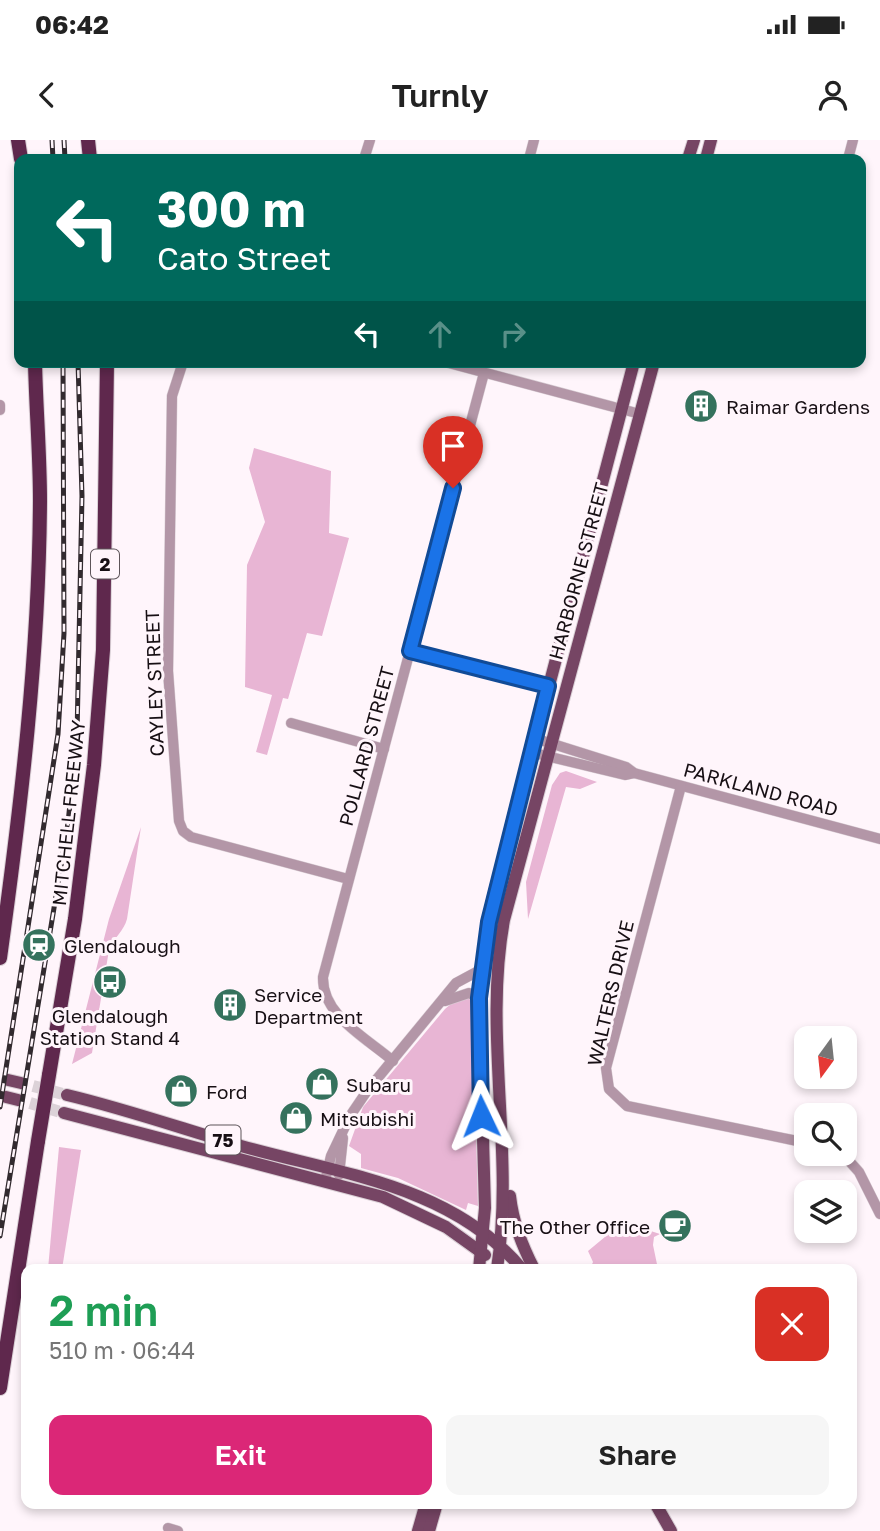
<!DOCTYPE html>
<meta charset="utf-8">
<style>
body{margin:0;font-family:"Golos Text",sans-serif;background:#f6f6f6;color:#222;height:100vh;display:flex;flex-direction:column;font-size:26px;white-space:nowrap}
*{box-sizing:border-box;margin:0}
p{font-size:23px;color:#767676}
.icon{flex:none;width:38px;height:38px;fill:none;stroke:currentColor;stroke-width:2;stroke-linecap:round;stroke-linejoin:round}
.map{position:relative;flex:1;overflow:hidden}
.details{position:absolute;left:21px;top:1124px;width:836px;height:245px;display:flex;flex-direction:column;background:#fff;border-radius:14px;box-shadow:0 4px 10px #0003}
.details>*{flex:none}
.hud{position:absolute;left:14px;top:14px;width:852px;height:214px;border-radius:14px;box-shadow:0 4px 10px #0003;background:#00695c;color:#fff;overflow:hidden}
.needle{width:46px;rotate:195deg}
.tools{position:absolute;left:794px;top:886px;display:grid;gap:14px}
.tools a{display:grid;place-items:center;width:63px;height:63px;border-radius:14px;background:#fff;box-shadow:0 4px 10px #0003;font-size:35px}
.pin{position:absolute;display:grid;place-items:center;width:60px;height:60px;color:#fff;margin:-72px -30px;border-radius:50% 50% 50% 0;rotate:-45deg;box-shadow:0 0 7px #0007}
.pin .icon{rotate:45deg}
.me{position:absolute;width:77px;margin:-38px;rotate:358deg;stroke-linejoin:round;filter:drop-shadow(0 0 5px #0008)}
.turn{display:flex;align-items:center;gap:24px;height:147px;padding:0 28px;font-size:32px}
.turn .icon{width:91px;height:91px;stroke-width:2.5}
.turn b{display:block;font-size:49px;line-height:60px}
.lanes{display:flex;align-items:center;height:66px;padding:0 28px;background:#0003;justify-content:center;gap:35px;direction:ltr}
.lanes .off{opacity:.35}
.round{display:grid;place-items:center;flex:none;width:74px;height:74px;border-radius:14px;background:#f6f6f6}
.summary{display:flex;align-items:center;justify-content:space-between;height:119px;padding:0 28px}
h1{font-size:42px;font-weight:600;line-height:52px;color:#1e9e55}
.primary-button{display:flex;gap:14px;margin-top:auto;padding:14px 28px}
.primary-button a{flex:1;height:80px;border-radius:14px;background:#db2777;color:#fff;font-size:28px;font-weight:600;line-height:80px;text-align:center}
.primary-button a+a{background:#f6f6f6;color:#222}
.status{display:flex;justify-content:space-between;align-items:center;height:49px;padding:0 35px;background:#fff;direction:ltr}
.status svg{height:19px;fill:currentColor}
header{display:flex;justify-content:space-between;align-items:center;height:91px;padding:0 28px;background:#fff;font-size:32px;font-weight:600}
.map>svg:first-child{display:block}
</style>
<div class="status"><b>06:42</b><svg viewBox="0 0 49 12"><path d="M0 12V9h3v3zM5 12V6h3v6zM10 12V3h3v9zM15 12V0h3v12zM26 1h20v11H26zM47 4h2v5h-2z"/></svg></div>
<header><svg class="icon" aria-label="back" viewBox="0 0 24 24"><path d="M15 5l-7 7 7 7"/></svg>Turnly<svg class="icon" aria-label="person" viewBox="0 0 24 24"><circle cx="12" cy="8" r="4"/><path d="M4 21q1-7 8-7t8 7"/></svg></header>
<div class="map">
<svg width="880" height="1391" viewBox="0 0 880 1391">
<rect width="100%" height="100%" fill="#fff5fb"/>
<g fill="#e8b5d4">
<polygon points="254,308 331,331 329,393 349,398 322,496 307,493 288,559 283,558 267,615 256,612 272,555 245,547 247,425 265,382 249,328"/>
<polygon points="566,631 597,642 580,649 566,647 528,779 526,742 552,645 560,633"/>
<path d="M141 687 127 779C124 791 114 797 109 810L92 913 72 924 109 779Z"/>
<polygon points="468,857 473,864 478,1066 468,1063 466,1070 398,1038 361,1028 361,1014 349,1006 363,967 445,869 452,863"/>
<polygon points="59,1007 81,1010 62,1129 48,1129"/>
<polygon points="623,1082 660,1094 654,1097 653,1105 658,1129 590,1129 593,1122 588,1111"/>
</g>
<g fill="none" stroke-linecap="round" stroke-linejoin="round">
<g stroke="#dcd2d8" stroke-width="12" stroke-dasharray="12 6" stroke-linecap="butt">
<polyline points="33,946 67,955"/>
<polyline points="30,963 64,973"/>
</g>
<g stroke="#dad0d6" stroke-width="11">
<g id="minor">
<polyline points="364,19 370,0"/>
<polyline points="529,19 534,0"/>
<polyline points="848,19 853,0"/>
<polyline points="183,222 172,256 168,531 179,681 183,691 191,697 348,739"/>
<polyline points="445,222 640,274"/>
<polyline points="0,265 0,270"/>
<polyline points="410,511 548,546"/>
<polyline points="291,583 384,609"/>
<polyline points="534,598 626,627 634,633 880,699"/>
<polyline points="530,612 625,635 634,633"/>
<polyline points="681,646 606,928 609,949 627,966 807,1003"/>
<polyline points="445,861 469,853 479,858"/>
<path d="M393 921C367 898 322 876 323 837L484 233"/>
<polyline points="842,1013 859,1032 880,1074"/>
<polyline points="339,1035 343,998"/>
<polyline points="325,1041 331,1016 350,976 367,951 456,843 482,829"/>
<polyline points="168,1388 178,1391"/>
</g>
</g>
<g stroke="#dad0d6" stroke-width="14">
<g id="major">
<polyline points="688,19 694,0"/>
<polyline points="706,19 711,0"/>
<polyline points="8,940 21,943"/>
<path d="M67 955C126 969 183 989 241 1006 340 1034 451 1045 522 1129"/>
<polyline points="6,957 18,960"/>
<polyline points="64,973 383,1057 446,1087 485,1115"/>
<path d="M510 1056C513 1083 522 1105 534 1129"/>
<polyline points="479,1129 485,1068 479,858 493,759 634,222"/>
<path d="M497 1129C515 1013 483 895 504 780L654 222"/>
<polyline points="655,1363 671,1391"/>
<polyline points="418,1391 426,1363"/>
<polyline points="429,1391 437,1363"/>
</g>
</g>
<g stroke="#dad0d6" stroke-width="16">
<g id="highway">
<polyline points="18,0 21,19"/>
<polyline points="88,0 90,19"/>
<path d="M0 818C21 667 39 514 40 361 40 315 36 268 35 222"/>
<polyline points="49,935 75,779 94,625 103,510 107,222"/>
<polyline points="0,1248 38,1001"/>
</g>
</g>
<use href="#minor" stroke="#b396a7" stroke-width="10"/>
<use href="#major" stroke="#764564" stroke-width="12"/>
<use href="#highway" stroke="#5f284d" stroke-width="14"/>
<g stroke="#322a2f" stroke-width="5">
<g id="rail">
<polyline points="52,0 53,19"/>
<polyline points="64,0 65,19"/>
<polyline points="0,967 58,594 64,493 63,222"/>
<polyline points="0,1096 68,683 77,595 82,356 78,222"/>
</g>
</g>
<use href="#rail" stroke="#fff5fb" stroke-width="2.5" stroke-dasharray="8" stroke-linecap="butt"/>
<g stroke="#dad0d6" stroke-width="16" stroke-linecap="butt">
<polyline id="highway-bridge" points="38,1001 49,935"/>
</g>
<use href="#highway-bridge" stroke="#5f284d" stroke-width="14"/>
</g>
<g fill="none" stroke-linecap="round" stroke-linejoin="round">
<g stroke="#114b97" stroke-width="18">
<polyline id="route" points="453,348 410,511 548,546 489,782 479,858 481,976"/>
</g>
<use href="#route" stroke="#1a73e8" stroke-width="12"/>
</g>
<defs>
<g id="building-disc" transform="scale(1.75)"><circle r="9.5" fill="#35725d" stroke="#fff5fb"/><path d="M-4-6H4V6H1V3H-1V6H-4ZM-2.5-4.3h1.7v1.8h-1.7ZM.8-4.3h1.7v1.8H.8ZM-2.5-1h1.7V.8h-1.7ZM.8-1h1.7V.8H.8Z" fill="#fff"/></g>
<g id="station-disc" transform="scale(1.75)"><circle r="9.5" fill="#35725d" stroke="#fff5fb"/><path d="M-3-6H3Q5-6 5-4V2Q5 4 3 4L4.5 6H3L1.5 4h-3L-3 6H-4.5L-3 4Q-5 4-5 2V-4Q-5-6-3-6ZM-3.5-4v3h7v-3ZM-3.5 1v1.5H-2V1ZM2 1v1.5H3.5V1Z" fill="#fff"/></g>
<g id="bus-disc" transform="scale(1.75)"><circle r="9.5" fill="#35725d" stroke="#fff5fb"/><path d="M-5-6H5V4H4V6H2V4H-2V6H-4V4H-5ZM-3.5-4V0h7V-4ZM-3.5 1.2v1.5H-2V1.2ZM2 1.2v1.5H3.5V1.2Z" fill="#fff"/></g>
<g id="shop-disc" transform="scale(1.75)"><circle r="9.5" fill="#35725d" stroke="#fff5fb"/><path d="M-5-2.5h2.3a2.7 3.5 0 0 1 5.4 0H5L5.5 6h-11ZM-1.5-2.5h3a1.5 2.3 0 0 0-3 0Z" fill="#fff"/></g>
<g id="cafe-disc" transform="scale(1.75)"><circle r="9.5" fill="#35725d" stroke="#fff5fb"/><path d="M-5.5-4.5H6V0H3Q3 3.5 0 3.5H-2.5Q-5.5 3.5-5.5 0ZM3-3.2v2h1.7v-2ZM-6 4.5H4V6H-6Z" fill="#fff"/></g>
</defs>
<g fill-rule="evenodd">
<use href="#building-disc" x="701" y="266"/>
<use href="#station-disc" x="39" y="805"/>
<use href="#bus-disc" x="110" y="842"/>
<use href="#building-disc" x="230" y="865"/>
<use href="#shop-disc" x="322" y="944"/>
<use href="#shop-disc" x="181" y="951"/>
<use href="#shop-disc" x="296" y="978"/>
<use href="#cafe-disc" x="675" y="1086"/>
</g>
<g text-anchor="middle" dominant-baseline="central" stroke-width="6" stroke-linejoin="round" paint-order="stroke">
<g fill="#fff5fb" stroke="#5d5459" stroke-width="2">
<rect x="91" y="409.5" width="28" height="29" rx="5"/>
<rect x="205.5" y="985.5" width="35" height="29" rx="5"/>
</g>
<g font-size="18" font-weight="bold" fill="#170f14">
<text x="105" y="424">2</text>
<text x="223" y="1000">75</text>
</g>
<g font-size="19" fill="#170f14" stroke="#fff5fb" text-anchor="start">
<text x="726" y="266">Raimar Gardens</text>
<text x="64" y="805">Glendalough</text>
<text x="254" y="854">Service<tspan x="254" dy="22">Department</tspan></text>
<text x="110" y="875" text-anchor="middle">Glendalough<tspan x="110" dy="22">Station Stand 4</tspan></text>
<text x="346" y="944">Subaru</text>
<text x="206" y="951">Ford</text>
<text x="320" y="978">Mitsubishi</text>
<text x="650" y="1086" text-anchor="end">The Other Office</text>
</g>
<g font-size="19" fill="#170f14" stroke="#fff5fb">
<text transform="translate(578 431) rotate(-75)">HARBORNE STREET</text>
<text transform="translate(154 543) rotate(-92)">CAYLEY STREET</text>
<text transform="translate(366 606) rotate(-75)">POLLARD STREET</text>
<text transform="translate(761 649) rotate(15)">PARKLAND ROAD</text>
<text transform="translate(68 673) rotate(-84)">MITCHELL FREEWAY</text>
<text transform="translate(610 853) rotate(-77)">WALTERS DRIVE</text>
</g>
</g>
</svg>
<div class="tools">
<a><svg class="needle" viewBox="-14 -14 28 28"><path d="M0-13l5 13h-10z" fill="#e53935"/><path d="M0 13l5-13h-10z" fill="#767676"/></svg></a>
<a><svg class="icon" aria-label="search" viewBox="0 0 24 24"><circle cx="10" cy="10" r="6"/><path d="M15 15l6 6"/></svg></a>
<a><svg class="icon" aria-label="layers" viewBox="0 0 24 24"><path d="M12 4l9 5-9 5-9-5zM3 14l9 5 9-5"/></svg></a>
</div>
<div class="pin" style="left:453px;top:348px;background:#d93025"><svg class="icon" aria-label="arrive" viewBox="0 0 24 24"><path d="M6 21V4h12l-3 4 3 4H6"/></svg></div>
<svg class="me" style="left:481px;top:976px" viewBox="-20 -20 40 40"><path d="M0-17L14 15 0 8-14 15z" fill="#1a73e8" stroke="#fff" stroke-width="4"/></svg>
<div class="hud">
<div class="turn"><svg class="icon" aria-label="left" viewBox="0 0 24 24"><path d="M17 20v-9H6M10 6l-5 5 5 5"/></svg><div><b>300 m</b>Cato Street</div></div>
<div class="lanes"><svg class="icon" aria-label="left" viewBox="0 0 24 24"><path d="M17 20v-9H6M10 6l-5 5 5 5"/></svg><svg class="icon off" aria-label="ahead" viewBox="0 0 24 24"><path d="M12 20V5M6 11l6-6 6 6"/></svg><svg class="icon off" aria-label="right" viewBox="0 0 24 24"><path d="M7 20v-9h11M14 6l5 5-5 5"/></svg></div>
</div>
<section class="details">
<div class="summary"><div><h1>2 min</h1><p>510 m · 06:44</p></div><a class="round" style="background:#d93025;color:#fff"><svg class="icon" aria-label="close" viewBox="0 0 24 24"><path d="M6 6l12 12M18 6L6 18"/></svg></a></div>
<div class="primary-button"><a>Exit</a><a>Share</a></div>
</section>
</div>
